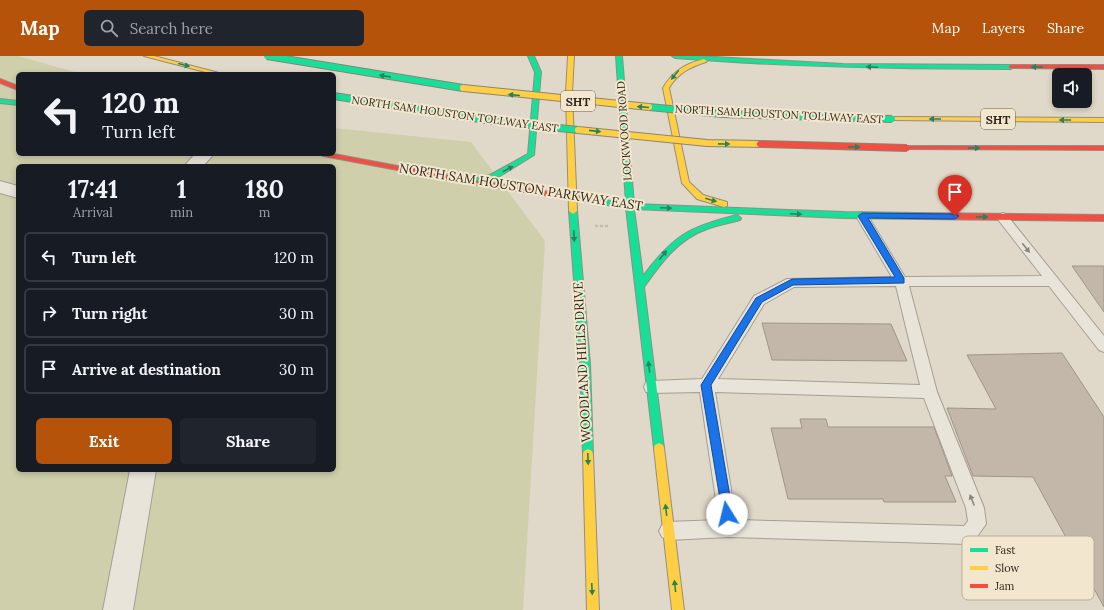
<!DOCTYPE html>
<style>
body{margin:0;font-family:Lora,serif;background:#20242c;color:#f1f3f6;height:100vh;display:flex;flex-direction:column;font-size:15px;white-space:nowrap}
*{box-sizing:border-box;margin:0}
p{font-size:13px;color:#9ea1a6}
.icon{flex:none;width:22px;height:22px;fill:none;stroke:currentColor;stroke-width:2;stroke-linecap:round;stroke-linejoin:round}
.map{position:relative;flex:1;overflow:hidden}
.panel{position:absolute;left:16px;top:108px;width:320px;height:308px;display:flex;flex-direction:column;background:#171b24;border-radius:6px;box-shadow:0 2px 6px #0003}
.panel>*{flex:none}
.top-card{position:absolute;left:16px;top:16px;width:320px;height:84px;border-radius:6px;box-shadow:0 2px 6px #0003;background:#171b24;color:#f1f3f6;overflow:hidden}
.fabs{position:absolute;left:1052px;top:12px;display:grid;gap:8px}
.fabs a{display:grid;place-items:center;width:40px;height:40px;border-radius:6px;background:#171b24;box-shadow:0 2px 6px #0003;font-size:20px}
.pin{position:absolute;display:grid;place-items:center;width:34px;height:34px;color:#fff;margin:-41px -17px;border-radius:50% 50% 50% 0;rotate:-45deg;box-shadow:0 0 4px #0007}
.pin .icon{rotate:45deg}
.me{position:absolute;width:44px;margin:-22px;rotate:351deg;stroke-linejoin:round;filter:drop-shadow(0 0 3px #0008)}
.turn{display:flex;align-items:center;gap:14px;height:84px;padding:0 20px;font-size:18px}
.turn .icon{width:52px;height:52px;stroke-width:2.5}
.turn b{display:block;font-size:28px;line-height:34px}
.eta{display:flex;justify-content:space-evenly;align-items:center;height:68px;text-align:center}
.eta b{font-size:24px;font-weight:700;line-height:28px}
.button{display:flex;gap:8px;margin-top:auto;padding:8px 20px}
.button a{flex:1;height:46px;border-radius:6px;background:#b45309;color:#fff;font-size:16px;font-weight:700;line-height:46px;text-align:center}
.button a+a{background:#20242c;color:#f1f3f6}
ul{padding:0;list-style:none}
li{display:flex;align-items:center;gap:12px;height:50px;margin:0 8px 6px;padding:0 12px;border:2px solid #363941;border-radius:6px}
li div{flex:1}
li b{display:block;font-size:15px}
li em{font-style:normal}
header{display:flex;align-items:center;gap:24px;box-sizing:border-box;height:56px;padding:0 20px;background:#b45309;color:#fff}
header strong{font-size:19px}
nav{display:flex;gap:22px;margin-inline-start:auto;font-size:14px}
.search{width:280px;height:36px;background:#20242c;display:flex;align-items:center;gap:10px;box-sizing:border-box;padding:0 14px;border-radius:6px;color:#9ea1a6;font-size:15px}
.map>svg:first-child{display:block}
</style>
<header>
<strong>Map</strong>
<div class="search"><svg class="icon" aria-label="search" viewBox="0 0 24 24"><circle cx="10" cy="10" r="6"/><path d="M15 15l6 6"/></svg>Search here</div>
<nav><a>Map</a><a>Layers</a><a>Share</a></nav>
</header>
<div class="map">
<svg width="1104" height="554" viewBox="0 0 1104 554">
<rect width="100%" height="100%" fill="#e0d9c9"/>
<path fill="#cfcfac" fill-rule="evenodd" d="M0 0H18L82 18H18V98H334V72L471 86 545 185 523 554H0ZM18 110H334V414H18Z"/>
<g fill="#c3b7aa" stroke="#9f9589">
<polygon points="1072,210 1104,210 1104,256"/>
<polygon points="762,267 891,268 907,305 772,304"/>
<polygon points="1062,297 1104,361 1104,551 1033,421 973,420 947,352 996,353 967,299"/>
<polygon points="800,363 826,363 828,371 934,371 952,420 945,420 956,446 884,446 883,443 788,443 771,372 802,372"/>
</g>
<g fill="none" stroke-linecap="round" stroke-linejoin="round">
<g stroke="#a59e93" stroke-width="2">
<path id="lane" d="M862 156 866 157 905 221 1042 220 996 161 1002 157 1006 158 1104 280V296L1099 294 1049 230H909L937 336 984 452 986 468 974 485 968 488 729 481 668 484 662 481 659 475 662 469 668 466 719 464 700 336 651 337 646 336 644 331 646 326 651 325 702 323 754 240 787 223 892 221 856 160ZM896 230 920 329 718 323 764 248 794 231ZM715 336 924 342 966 452 968 465 964 470 736 464Z"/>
</g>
<g stroke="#a59e93" stroke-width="2">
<g id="street">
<polygon points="195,98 214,98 203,110 184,110"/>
<polygon points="0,125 18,130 18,142 0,137"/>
<polygon points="130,414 156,414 133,554 103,554"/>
</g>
</g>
<g stroke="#948d83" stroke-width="2">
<g id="fast">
<polygon points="528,0 534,0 541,16 534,99 495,123 475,127 472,127 472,123 490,119 528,98 535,16"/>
<path d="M616 0H622L634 148 844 156 917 157 921 160 917 163 844 162 634 153 643 220C673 180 688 171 737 159L741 162 740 164C729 167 718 169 707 173 678 183 661 207 644 231L664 392 663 395 659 397 655 395 654 392 626 152 583 145 579 143 583 141 626 147Z"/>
<path d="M672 0H697L843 8 1011 9 1014 11 1011 13C899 13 787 11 675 2Z"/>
<polygon points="0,43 18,45 18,49 0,47"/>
<polygon points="573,152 577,155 590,308 593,398 592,401 588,403 584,401 583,398 580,308 569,155"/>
</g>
</g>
<g stroke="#948d83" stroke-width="2">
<g id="slow">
<polygon points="144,0 154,0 223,18 213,18"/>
<polygon points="568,0 574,0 572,37 577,155 573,158 569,155 566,37"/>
<path d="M704 3 707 5 706 6C690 11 678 17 669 32L689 126 703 139 727 146V150L724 151 697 143 682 127 663 32C673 15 685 8 704 3Z"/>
<polygon points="892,61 1104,62 1104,66 890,64 890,62"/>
<polygon points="659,387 663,389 664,392 684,554 672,554 654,392 655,389"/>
<polygon points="588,393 592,395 593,398 599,554 587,554 583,398 584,395"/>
</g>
</g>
<g stroke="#948d83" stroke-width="2">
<g id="jam">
<polygon points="1011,9 1104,9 1104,13 1009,12 1009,10"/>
<polygon points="0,23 18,30 18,34 0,27"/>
<polygon points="907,90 1104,90 1104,94 905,93 904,92"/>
<polygon points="320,98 334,98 472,124 583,141 587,143 583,145 472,128 323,100"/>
<polygon points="917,157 1104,159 1104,165 917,163 913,160"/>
</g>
</g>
<polyline stroke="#c1bbb2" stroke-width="2.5" stroke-dasharray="3 2" stroke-linecap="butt" points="595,170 609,170"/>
<use href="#lane" fill="#e8e4da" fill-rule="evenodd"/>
<use href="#street" fill="#e8e4da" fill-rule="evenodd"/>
<use href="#fast" fill="#16e098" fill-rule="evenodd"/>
<use href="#slow" fill="#ffcf43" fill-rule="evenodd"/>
<use href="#jam" fill="#f24e42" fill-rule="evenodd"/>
<g stroke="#8a8479" stroke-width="8" stroke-linecap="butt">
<g id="fast-bridge">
<polyline points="267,0 463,32"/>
<polyline points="334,40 492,65 578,74"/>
<polyline points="649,51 722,58 892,63"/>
</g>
</g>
<g stroke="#8a8479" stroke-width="8" stroke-linecap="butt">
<g id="slow-bridge">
<polyline points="463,32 649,51"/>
<polyline points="578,74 707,87 760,88"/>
</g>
</g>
<g stroke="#8a8479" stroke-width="8" stroke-linecap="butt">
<polyline id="jam-bridge" points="760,88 907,92"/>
</g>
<use href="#fast-bridge" stroke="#16e098" stroke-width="6"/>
<use href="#slow-bridge" stroke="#ffcf43" stroke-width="6"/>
<use href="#jam-bridge" stroke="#f24e42" stroke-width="6"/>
</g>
<defs><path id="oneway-solid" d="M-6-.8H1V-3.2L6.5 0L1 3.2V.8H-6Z"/></defs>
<g fill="#24845a">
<use href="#oneway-solid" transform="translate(184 9) rotate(14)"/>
<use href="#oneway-solid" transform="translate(872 11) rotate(-178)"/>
<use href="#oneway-solid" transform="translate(1037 11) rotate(180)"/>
<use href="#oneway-solid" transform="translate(675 19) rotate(129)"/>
<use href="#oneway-solid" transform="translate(385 20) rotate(-171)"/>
<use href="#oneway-solid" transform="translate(514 39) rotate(-175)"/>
<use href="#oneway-solid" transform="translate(643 51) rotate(-175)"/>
<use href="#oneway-solid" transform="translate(935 63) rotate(-180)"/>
<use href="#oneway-solid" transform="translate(1065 64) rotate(-180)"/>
<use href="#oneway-solid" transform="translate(595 75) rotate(6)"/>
<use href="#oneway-solid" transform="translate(724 88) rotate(1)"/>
<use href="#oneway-solid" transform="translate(854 91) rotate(1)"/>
<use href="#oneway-solid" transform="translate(974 92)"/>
<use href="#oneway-solid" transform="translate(508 113) rotate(-28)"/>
<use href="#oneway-solid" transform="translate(711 144) rotate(16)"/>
<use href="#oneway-solid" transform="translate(666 152) rotate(3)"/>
<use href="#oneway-solid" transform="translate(796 158) rotate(2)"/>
<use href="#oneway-solid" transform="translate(982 161)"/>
<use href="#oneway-solid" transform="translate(574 180) rotate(87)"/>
<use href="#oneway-solid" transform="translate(663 199) rotate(-52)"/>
<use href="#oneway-solid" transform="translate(649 311) rotate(-97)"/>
<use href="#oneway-solid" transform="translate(588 403) rotate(88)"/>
<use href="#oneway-solid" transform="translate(666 454) rotate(-97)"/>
<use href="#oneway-solid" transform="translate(675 530) rotate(-96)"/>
<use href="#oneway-solid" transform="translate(592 533) rotate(87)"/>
</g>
<g fill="#8d867b">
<use href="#oneway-solid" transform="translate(1026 192) rotate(52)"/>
<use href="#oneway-solid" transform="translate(972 444) rotate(-112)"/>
</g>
<polygon fill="#1a73e8" stroke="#114b97" points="862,157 955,158 959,160 955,163 868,162 904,222 904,227 793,229 762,246 711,329 733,458 731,461 727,463 723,461 701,329 756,242 792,223 895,221 858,160"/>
<g text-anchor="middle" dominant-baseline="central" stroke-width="4" stroke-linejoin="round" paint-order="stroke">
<g font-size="11" fill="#32271c" stroke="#f2e7ce">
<text transform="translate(455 58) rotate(8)">NORTH SAM HOUSTON TOLLWAY EAST</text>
<text transform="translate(779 58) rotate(3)">NORTH SAM HOUSTON TOLLWAY EAST</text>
<text transform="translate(624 75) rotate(-94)">LOCKWOOD ROAD</text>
</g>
<g fill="#f2e7ce" stroke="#6c6151" stroke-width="1">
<rect x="561" y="35" width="34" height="20" rx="3"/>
<rect x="981" y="53" width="34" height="20" rx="3"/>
</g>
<g font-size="12" font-weight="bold" fill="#32271c">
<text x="578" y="45">SHT</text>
<text x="998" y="63">SHT</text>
</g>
<g font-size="13" fill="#32271c" stroke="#f2e7ce">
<text transform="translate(521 131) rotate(9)">NORTH SAM HOUSTON PARKWAY EAST</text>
<text transform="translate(582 306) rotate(-93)">WOODLAND HILLS DRIVE</text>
</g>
</g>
<rect x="962" y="480" width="132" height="64" rx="6" fill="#f2e7ce" stroke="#b8ad99" stroke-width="1"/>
<rect x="970" y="492" width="18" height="4" fill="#16e098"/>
<rect x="970" y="510" width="18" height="4" fill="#ffcf43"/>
<rect x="970" y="528" width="18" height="4" fill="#f24e42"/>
<g font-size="11" fill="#32271c">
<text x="995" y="498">Fast</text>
<text x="995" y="516">Slow</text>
<text x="995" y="534">Jam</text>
</g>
</svg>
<div class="fabs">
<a><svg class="icon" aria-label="sound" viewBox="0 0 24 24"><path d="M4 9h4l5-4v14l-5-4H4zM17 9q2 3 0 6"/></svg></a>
</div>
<div class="pin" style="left:955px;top:160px;background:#d93025"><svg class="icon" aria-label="arrive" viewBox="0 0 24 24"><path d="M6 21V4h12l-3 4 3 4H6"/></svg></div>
<svg class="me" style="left:727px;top:458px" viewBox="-20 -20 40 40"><circle r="19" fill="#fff"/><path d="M0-13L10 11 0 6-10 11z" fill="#1a73e8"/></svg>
<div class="top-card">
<div class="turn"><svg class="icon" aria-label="left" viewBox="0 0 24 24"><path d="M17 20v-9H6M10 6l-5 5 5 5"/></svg><div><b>120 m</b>Turn left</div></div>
</div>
<section class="panel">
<div class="eta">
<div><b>17:41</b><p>Arrival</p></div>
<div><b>1</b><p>min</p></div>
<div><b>180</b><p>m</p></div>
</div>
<ul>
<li><svg class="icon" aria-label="left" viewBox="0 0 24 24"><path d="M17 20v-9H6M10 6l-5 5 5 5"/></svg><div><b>Turn left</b></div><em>120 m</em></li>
<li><svg class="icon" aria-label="right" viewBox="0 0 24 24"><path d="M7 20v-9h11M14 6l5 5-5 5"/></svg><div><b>Turn right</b></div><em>30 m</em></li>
<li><svg class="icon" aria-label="arrive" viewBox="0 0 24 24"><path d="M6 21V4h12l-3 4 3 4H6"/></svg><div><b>Arrive at destination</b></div><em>30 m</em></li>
</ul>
<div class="button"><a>Exit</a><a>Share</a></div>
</section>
</div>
